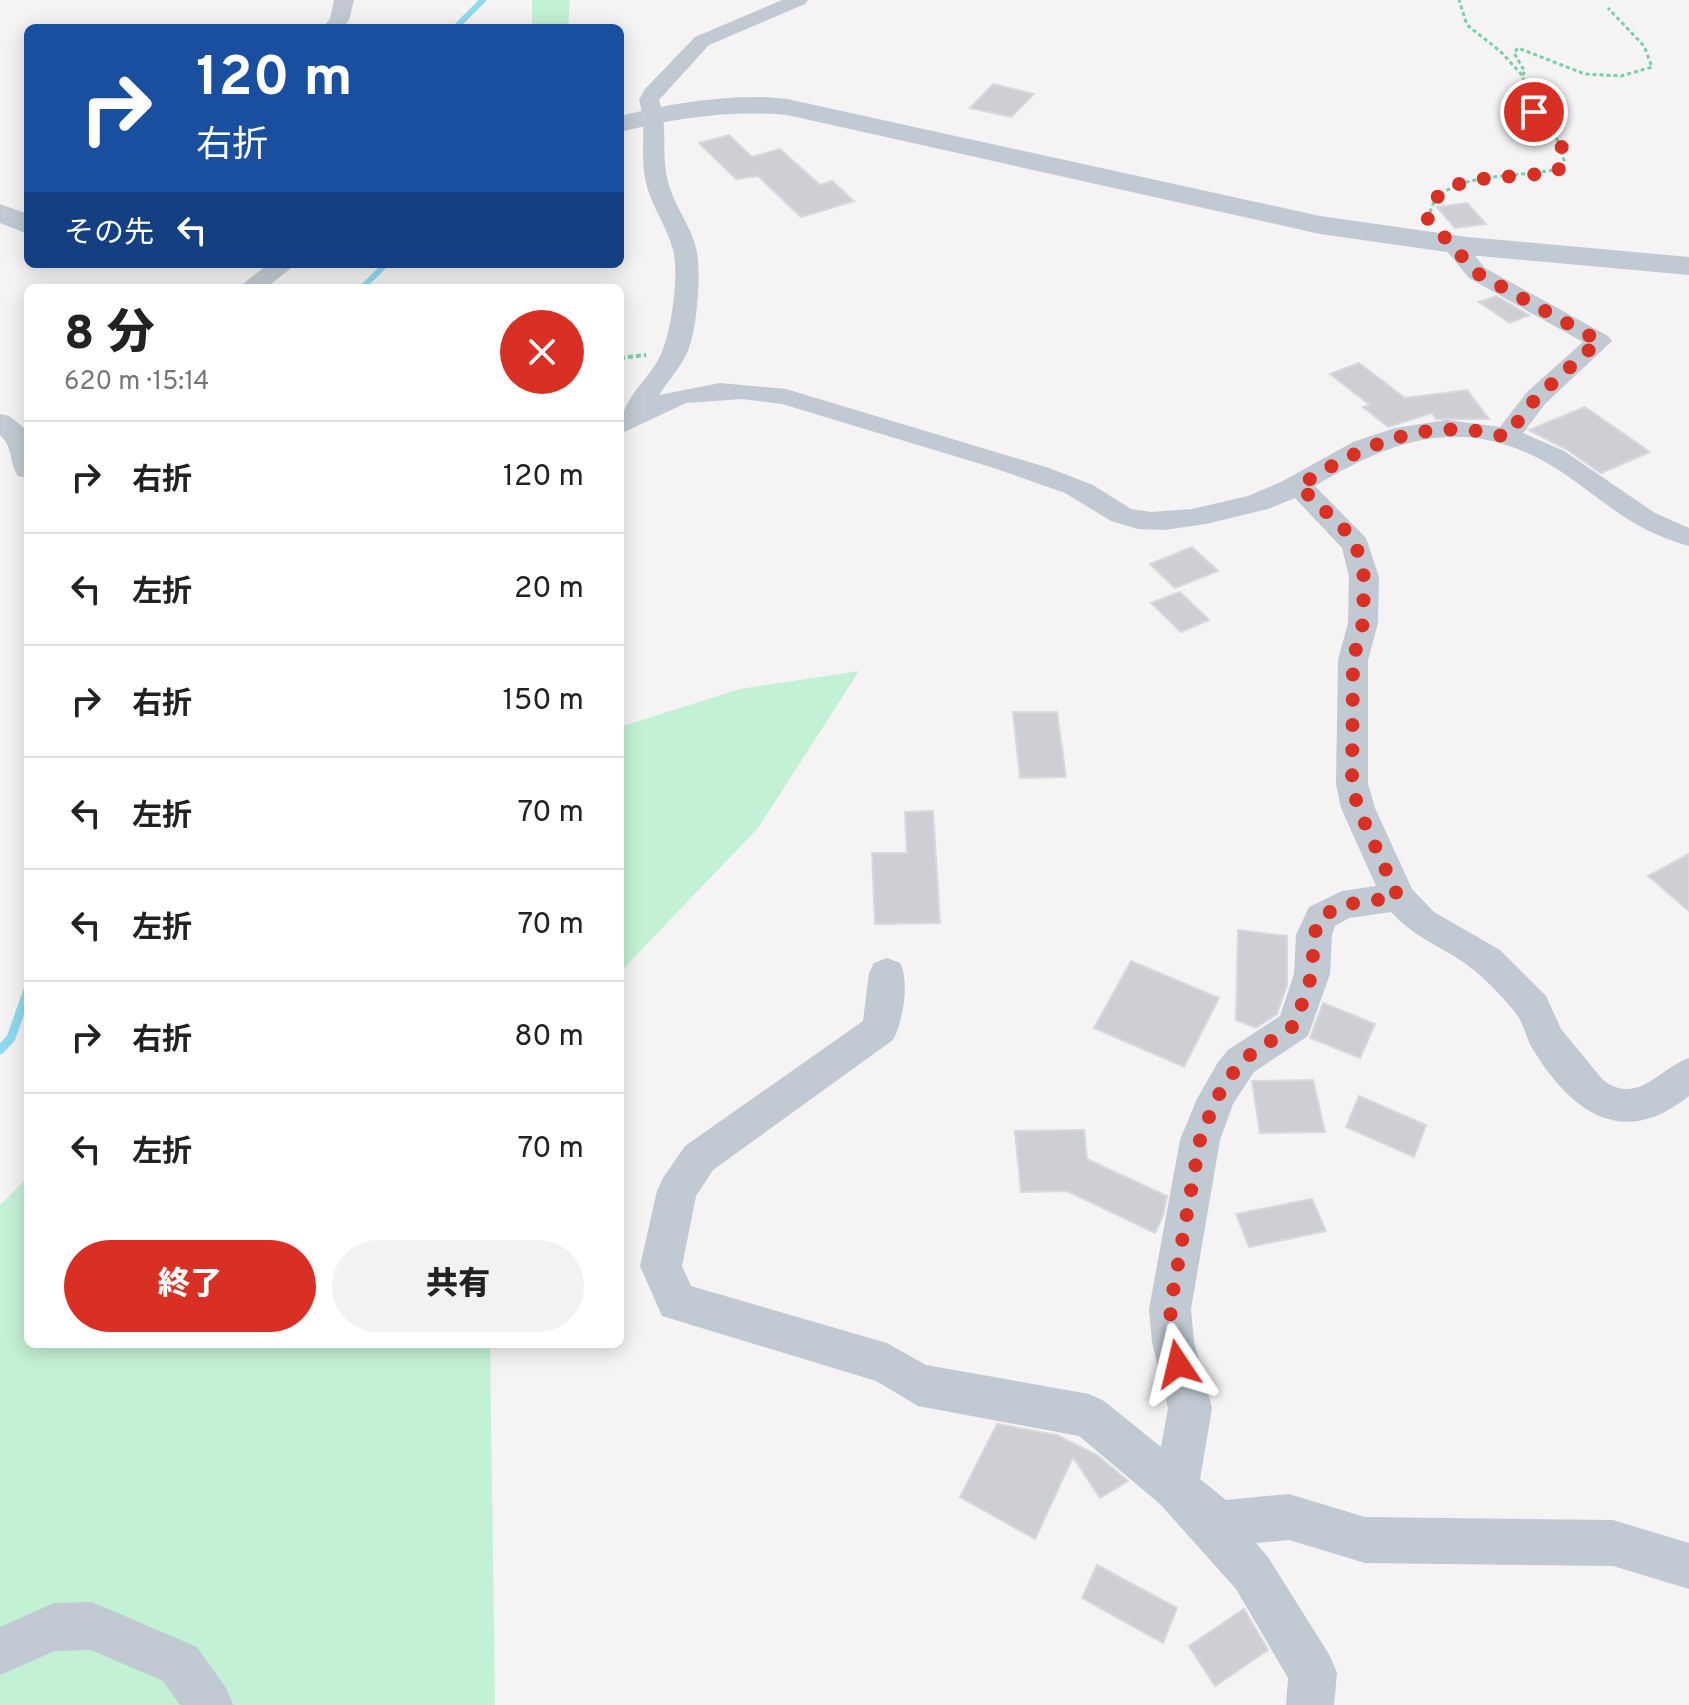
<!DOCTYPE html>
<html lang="ja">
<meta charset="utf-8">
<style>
body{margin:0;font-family:Overpass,"Noto Sans JP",sans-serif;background:#f2f2f2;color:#222;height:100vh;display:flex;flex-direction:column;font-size:30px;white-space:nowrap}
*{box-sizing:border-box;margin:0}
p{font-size:26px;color:#767676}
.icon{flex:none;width:44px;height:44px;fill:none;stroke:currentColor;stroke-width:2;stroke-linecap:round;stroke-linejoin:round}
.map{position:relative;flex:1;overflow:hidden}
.details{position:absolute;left:24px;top:284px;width:600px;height:1064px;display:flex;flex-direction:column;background:#fff;border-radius:12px;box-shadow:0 4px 20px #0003}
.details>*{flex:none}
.banner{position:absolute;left:24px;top:24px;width:600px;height:244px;border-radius:12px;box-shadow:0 4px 20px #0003;background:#1a4fa0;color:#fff;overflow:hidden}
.pin{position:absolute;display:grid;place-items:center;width:68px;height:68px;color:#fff;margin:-34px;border:4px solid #fff;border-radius:50%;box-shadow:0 2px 8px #0007}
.me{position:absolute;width:88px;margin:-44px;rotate:350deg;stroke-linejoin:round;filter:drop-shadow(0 0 6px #0008)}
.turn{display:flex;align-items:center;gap:28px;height:168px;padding:0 40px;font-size:36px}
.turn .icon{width:104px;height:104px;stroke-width:2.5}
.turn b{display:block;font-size:56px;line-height:68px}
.then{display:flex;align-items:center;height:76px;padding:0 40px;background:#0003;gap:16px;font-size:30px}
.round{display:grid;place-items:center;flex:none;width:84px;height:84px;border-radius:42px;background:#f2f2f2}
.head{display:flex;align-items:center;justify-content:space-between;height:136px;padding:0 40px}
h1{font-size:48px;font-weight:800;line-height:60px}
.cta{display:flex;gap:16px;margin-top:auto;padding:16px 40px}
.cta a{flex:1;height:92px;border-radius:48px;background:#d93025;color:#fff;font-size:32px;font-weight:800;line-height:92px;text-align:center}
.cta a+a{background:#f2f2f2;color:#222}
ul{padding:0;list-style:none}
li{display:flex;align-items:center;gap:24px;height:112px;padding:0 40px;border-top:2px solid #e0e0e0}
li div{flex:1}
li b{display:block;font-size:30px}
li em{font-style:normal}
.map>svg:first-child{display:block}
</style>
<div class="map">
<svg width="1689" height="1705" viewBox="0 0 1689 1705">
<rect width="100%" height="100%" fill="#f5f3f3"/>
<g fill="#c3f1d5">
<polygon points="532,0 570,0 568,28 532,28"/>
<polygon points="859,671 758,828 620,972 620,727 740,689"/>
<polygon points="28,1177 28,1344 490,1344 495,1705 0,1705 0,1205"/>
</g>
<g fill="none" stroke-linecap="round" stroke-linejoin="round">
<g stroke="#90daee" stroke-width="6">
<polyline points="455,28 483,0"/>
<polyline points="362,288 386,264"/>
</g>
<polyline stroke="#90daee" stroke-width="9" points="0,1050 11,1038 28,990"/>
</g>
<g fill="#cdcfd5" stroke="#d7d9de" stroke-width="2">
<polygon points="993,84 1034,94 1011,117 970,108"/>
<polygon points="729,135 752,157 780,149 820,185 832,181 854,201 801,217 758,176 736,179 699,143"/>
<polygon points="1467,203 1486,224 1455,228 1437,207"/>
<polygon points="1496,296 1529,315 1510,323 1479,302"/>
<polygon points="1359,363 1405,398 1467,390 1489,419 1436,419 1432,413 1388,427 1363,407 1370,405 1330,374"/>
<polygon points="1585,407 1650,452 1601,473 1566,449 1529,430"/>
<polygon points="1192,547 1218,571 1175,588 1150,564"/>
<polygon points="1180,592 1209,620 1181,632 1151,603"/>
<polygon points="1013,712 1057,712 1066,777 1020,778"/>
<polygon points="933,811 940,923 875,924 872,853 907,853 905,812"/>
<polygon points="1689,854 1689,911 1648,876"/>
<polygon points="1238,930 1287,936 1287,985 1277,1014 1256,1028 1236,1020"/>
<polygon points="1131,961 1219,998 1184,1067 1094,1028"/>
<polygon points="1323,1003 1375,1024 1360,1058 1310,1038"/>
<polygon points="1313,1080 1325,1132 1260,1133 1252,1081"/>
<polygon points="1359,1096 1426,1125 1414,1157 1346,1127"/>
<polygon points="1084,1130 1087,1159 1167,1196 1163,1216 1155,1233 1067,1191 1021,1192 1015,1131"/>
<polygon points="1312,1199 1326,1231 1249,1247 1236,1214"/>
<polygon points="997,1424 1057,1435 1097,1455 1128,1481 1100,1498 1073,1457 1035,1539 960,1497"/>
<polygon points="1097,1565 1177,1608 1163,1643 1082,1598"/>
<polygon points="1244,1609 1268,1650 1215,1686 1189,1646"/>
</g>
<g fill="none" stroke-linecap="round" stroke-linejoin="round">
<g stroke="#7ad0a6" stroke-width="3" stroke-dasharray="4 3" stroke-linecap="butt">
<polyline points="1522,75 1525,72 1514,53 1518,48 1585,74 1621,76 1652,67 1644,46 1608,8"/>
<path d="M1428 219C1430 214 1431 206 1435 201 1456 171 1528 178 1562 168L1565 163 1557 139 1534 112 1522 75 1500 51 1467 25 1459 0"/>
</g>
<polyline stroke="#7ad0a6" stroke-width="4" stroke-dasharray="5 3" stroke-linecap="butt" points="620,358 646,355"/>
<g fill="#c1cad2" fill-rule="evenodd">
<polygon points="334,0 354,0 349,20 343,28 322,28 330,19"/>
<path d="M782 0H808L805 4 709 45 659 100C669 131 660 154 669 185 675 207 691 226 696 248 702 271 697 332 687 353 680 368 668 381 659 395L720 383 786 389 1049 468 1093 485 1131 509 1151 512 1192 509 1248 496 1281 482 1353 442 1395 428 1447 420 1500 427 1527 392 1583 342 1469 278 1446 250 1450 245H1466L1485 268 1608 336 1612 341 1545 404 1523 433 1564 451 1655 513 1689 528V546C1637 532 1611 507 1569 477 1477 413 1404 432 1315 486L1366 538 1379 577 1378 623 1368 660V784L1375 808 1412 889 1434 912 1500 950 1546 996 1561 1029 1603 1080C1638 1106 1658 1069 1689 1058V1096C1622 1150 1571 1112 1532 1048 1526 1038 1524 1024 1517 1015 1506 1000 1489 983 1475 971 1446 947 1419 942 1391 912L1349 918 1335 926 1332 935 1330 974 1308 1036 1254 1072 1233 1104 1220 1140 1191 1309 1194 1342 1212 1408 1200 1479 1226 1500 1289 1494 1365 1517 1613 1520 1689 1543V1589L1613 1566 1365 1563 1289 1540 1256 1543 1268 1557 1330 1656 1337 1673 1334 1705H1286L1288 1678 1236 1589 1160 1504 1079 1436 918 1406 876 1381 662 1316 640 1266 657 1191 663 1178 685 1146 863 1021 869 973 874 963 887 958 900 963C910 982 903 1021 893 1040L713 1170 696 1196 682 1266 691 1286 887 1343 926 1365 1089 1394 1104 1401 1161 1447 1168 1408 1152 1342 1149 1309 1180 1140 1197 1099 1218 1062 1228 1050 1280 1016 1294 974 1296 935 1309 907 1342 891 1376 886 1341 808 1336 784 1338 660 1348 623 1349 577 1342 548 1295 498 1268 509 1206 524 1164 530 1138 529 1111 521 1065 493 994 468 782 404 742 399 686 403 620 434C620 394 651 382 663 349 672 326 680 270 672 246 665 223 649 202 645 178 640 149 647 128 639 100L645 89 695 37Z"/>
<polygon points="268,264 296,264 266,288 238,288"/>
<path d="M0 414 9 416 28 431V478L18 476C9 463 13 446 0 435Z"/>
<polygon points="92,1602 197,1647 226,1688 233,1705 180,1705 163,1681 91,1650 55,1651 0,1675 0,1627 54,1603"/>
</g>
<g fill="#c1cad2" fill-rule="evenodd">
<path d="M765 97 787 99 1320 216 1468 237 1689 257V275L1468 255 1320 234 787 115C729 110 676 118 620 132V116C668 104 716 96 765 97Z"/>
<polygon points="0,204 28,214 28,234 0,223"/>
</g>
</g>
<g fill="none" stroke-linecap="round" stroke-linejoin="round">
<path stroke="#d93025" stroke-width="14" stroke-dasharray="0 25.2" d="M1178 1364 1173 1342 1170 1309 1200 1140 1216 1099 1241 1061 1295 1025 1312 974 1314 935 1321 917 1342 905 1398 897 1358 808 1352 784 1353 660 1363 623 1364 577 1356 545 1345 530 1299 486C1364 444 1428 415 1506 437L1536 398 1599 341 1477 273 1427 218C1438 163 1523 185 1562 168 1572 147 1546 127 1534 112"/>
</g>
</svg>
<div class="pin" style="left:1534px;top:112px;background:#d93025"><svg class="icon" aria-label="arrive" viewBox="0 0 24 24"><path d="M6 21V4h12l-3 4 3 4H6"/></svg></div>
<svg class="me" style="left:1178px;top:1364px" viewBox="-20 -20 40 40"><path d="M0-17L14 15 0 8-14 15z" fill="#d93025" stroke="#fff" stroke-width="4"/></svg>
<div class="banner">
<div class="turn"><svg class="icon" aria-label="right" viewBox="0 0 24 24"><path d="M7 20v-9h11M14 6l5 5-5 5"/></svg><div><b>120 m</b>右折</div></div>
<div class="then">その先<svg class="icon" aria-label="left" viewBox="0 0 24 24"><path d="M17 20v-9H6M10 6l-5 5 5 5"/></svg></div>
</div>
<section class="details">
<div class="head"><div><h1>8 分</h1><p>620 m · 15:14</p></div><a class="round" style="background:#d93025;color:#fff"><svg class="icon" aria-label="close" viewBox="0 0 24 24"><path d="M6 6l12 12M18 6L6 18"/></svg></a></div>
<ul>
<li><svg class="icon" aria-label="right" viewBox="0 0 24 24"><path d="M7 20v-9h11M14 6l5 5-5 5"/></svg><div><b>右折</b></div><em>120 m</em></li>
<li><svg class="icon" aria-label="left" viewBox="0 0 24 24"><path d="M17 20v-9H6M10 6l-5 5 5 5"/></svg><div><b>左折</b></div><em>20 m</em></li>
<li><svg class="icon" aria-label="right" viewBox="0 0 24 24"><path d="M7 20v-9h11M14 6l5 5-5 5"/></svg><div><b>右折</b></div><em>150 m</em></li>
<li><svg class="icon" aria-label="left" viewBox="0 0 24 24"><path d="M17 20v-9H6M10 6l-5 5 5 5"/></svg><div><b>左折</b></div><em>70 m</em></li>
<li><svg class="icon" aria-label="left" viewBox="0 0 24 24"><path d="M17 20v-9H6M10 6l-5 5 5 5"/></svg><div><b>左折</b></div><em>70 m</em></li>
<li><svg class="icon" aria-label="right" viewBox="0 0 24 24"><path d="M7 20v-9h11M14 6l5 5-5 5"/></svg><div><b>右折</b></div><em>80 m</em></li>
<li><svg class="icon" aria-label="left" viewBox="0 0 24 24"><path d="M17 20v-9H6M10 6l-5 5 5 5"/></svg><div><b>左折</b></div><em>70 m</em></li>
</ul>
<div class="cta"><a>終了</a><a>共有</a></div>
</section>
</div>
